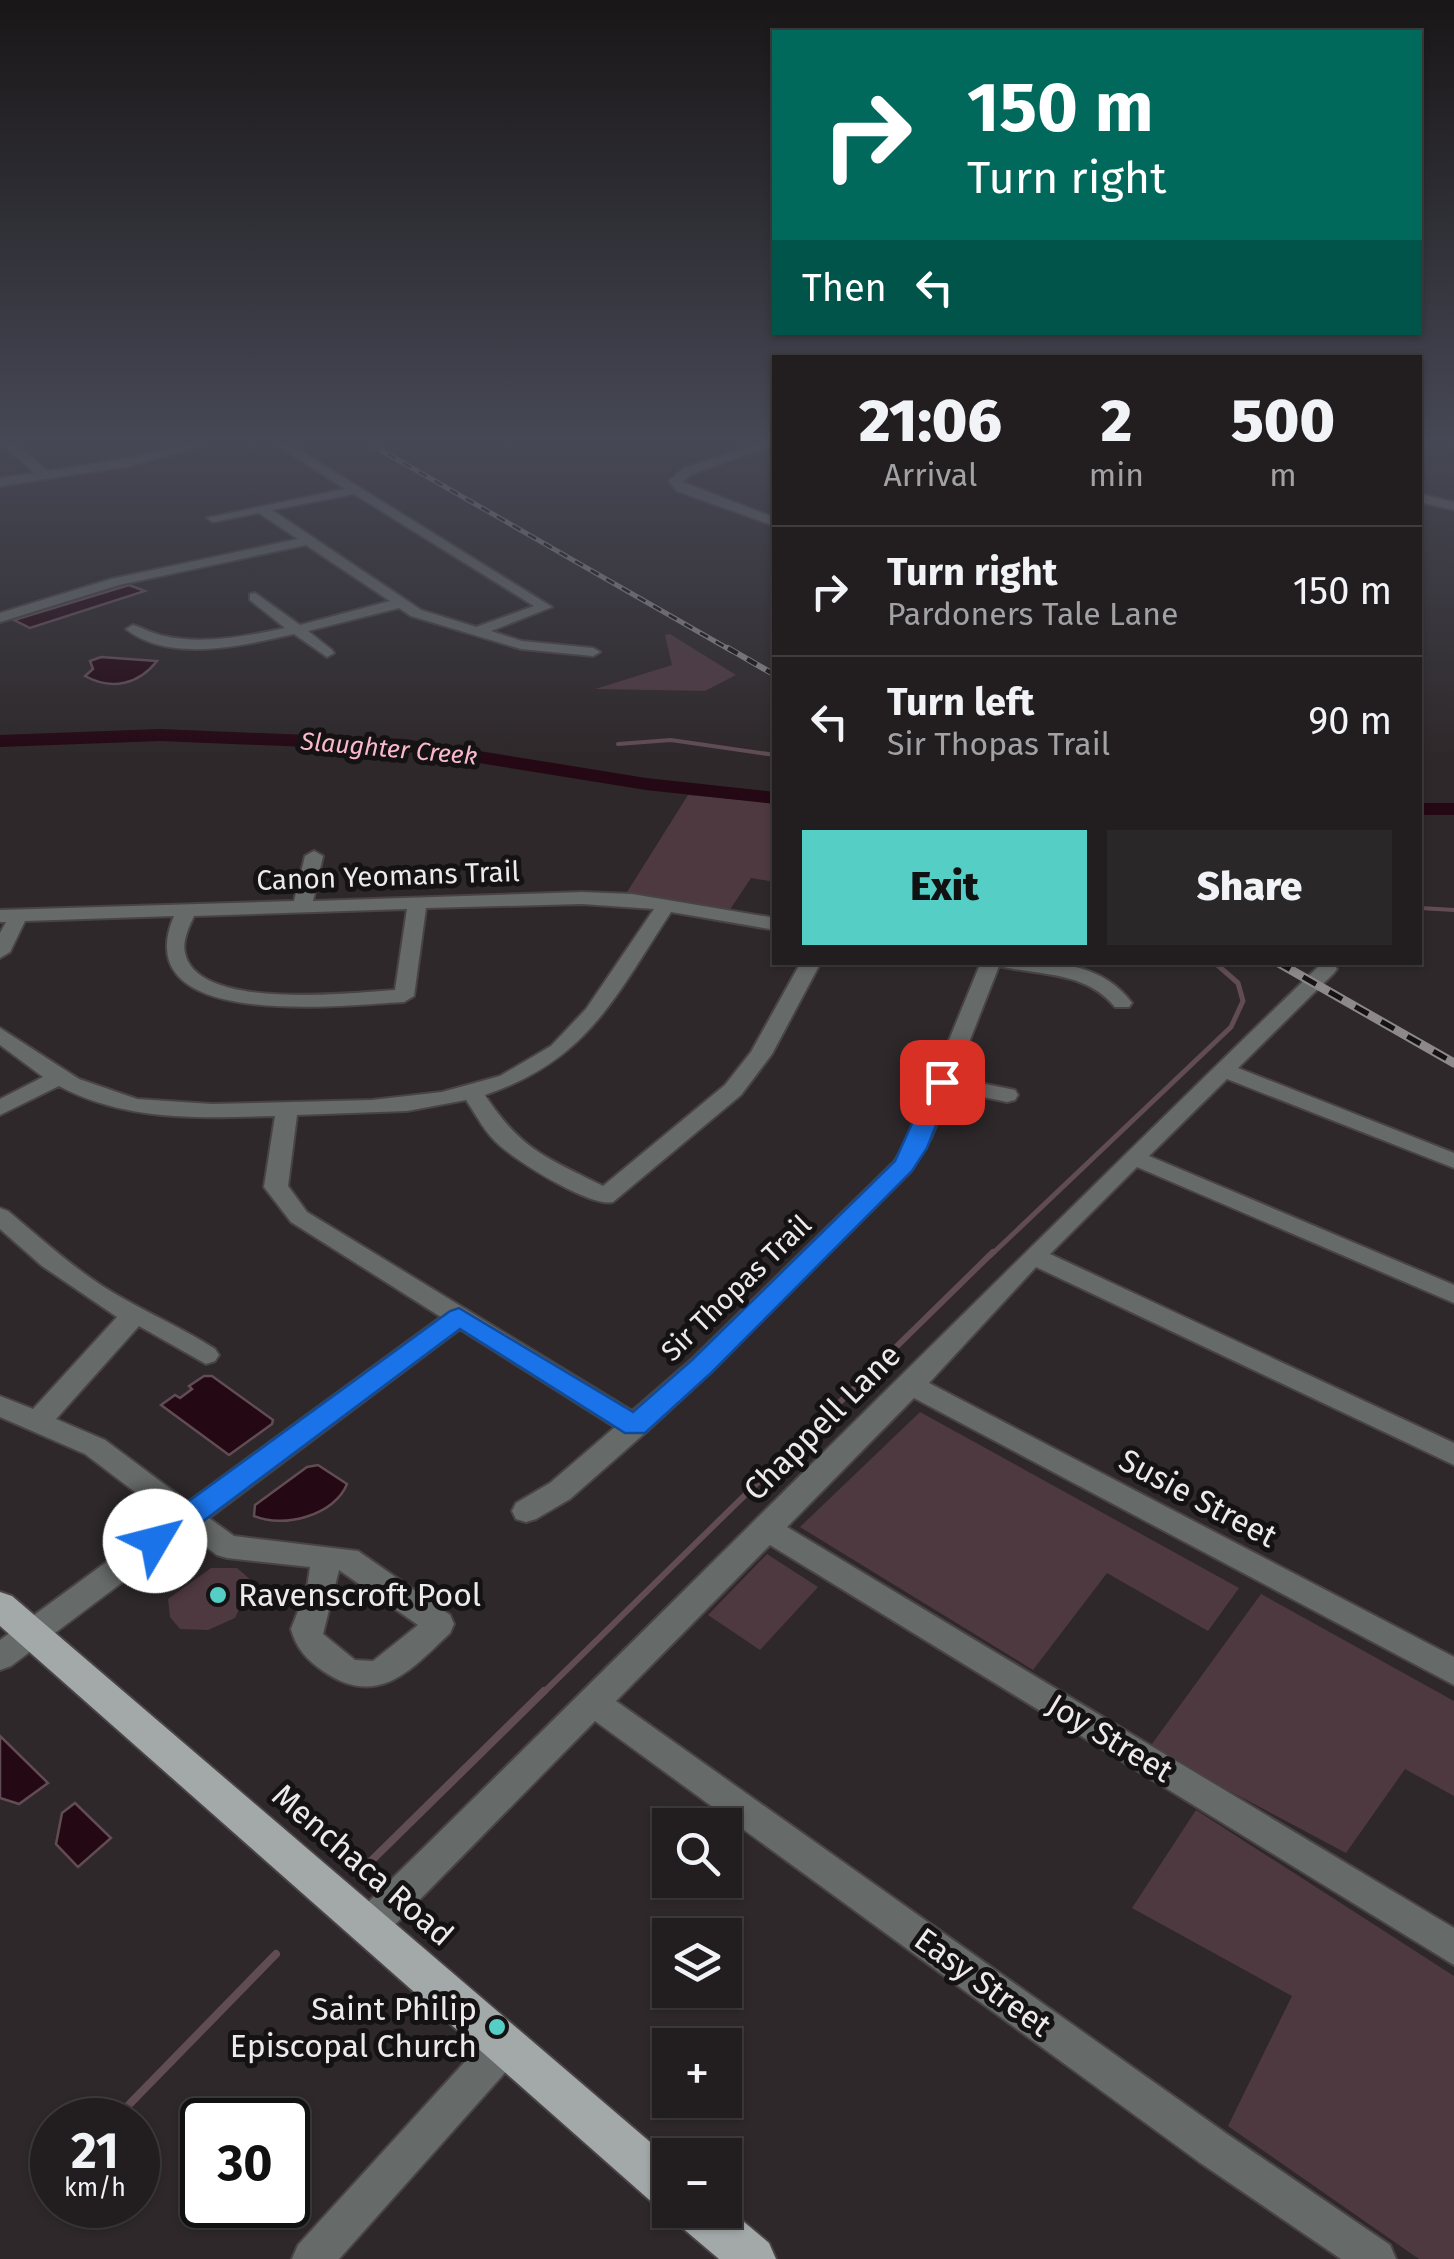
<!DOCTYPE html>
<meta charset="utf-8">
<style>
body{margin:0;font-family:"Fira Sans",sans-serif;background:#2a2729;color:#f1f3f6;height:100vh;display:flex;flex-direction:column;font-size:38px;white-space:nowrap}
*{box-sizing:border-box;margin:0}
p{font-size:32px;color:#a2a2a5}
.icon{flex:none;width:55px;height:55px;fill:none;stroke:currentColor;stroke-width:2;stroke-linecap:round;stroke-linejoin:round}
.map{position:relative;flex:1;overflow:hidden}
.panel{position:absolute;left:772px;top:355px;width:650px;height:610px;display:flex;flex-direction:column;background:#221e20;border-radius:0px;box-shadow:0 2px 8px #0004,0 0 0 2px #3f3c3e}
.panel>*{flex:none}
.hud{position:absolute;left:772px;top:30px;width:650px;height:305px;border-radius:0px;box-shadow:0 2px 8px #0004,0 0 0 2px #3f3c3e;background:#00695c;color:#fff;overflow:hidden}
.buttons{position:absolute;left:652px;top:1808px;display:grid;gap:20px}
.buttons a{display:grid;place-items:center;width:90px;height:90px;border-radius:0px;background:#221e20;box-shadow:0 2px 8px #0004,0 0 0 2px #3f3c3e;font-size:50px}
.speed{position:absolute;left:30px;top:2098px;display:flex;gap:20px;font-size:50px;font-weight:700;text-align:center}
.speed>*{display:grid;place-content:center;width:130px;height:130px;border-radius:50%;background:#221e20;box-shadow:0 2px 8px #0004,0 0 0 2px #3f3c3e;line-height:1}
.speed small{font-size:25px;font-weight:400}
.speed .limit{border:5px solid #111;border-radius:15px;background:#fff;color:#111}
.pin{position:absolute;display:grid;place-items:center;width:85px;height:85px;color:#fff;margin:-42px;border-radius:20px;box-shadow:0 5px 15px #0006}
.me{position:absolute;width:110px;margin:-55px;rotate:53deg;stroke-linejoin:round;filter:drop-shadow(0 0 8px #0008)}
.turn{display:flex;align-items:center;gap:35px;height:210px;padding:0 30px;font-size:45px}
.turn .icon{width:130px;height:130px;stroke-width:2.5}
.turn b{display:block;font-size:70px;line-height:85px}
.then{display:flex;align-items:center;height:95px;padding:0 30px;background:#0003;gap:20px;font-size:38px}
.eta{display:flex;justify-content:space-evenly;align-items:center;height:170px;text-align:center}
.eta b{font-size:60px;font-weight:800;line-height:70px}
.primary-button{display:flex;gap:20px;margin-top:auto;padding:20px 30px}
.primary-button a{flex:1;height:115px;border-radius:0px;background:#55cec5;color:#111;font-size:40px;font-weight:800;line-height:115px;text-align:center}
.primary-button a+a{background:#2a2729;color:#f1f3f6}
ul{padding:0;list-style:none}
li{display:flex;align-items:center;gap:30px;height:130px;padding:0 30px;border-top:2px solid #3f3c3e}
li div{flex:1}
li b{display:block;font-size:38px}
li em{font-style:normal}
.map>svg:first-child{display:block}
</style>
<div class="map">
<svg width="1454" height="2259" viewBox="0 0 1454 2259">
<rect width="100%" height="100%" fill="#2e282a"/>
<g fill="#4f3940">
<polygon points="670,634 736,675 705,691 595,689 672,665 665,635"/>
<polygon points="688,795 775,803 775,882 751,878 729,911 624,897"/>
<polygon points="920,1412 1239,1588 1208,1631 1107,1573 1033,1670 800,1527"/>
<polygon points="767,1554 818,1587 760,1650 708,1615"/>
<polygon points="211,1568 237,1568 252,1581 235,1618 208,1630 180,1629 170,1617 168,1599"/>
<polygon points="1261,1594 1454,1701 1454,1796 1405,1769 1346,1853 1149,1748"/>
<polygon points="1196,1810 1454,1976 1454,2259 1419,2259 1228,2126 1292,1996 1132,1908"/>
</g>
<g fill="#240813" stroke="#614c54" stroke-width="2.5">
<polygon points="129,585 145,591 30,628 14,620"/>
<path d="M101 657 157 661C139 684 112 691 85 676L93 669 90 661Z"/>
<polygon points="204,1376 212,1376 273,1420 272,1424 229,1455 161,1405 175,1395 180,1398 192,1389 189,1386"/>
<path d="M318 1465 347 1484C335 1515 283 1529 254 1516L255 1505 307 1467Z"/>
<polygon points="0,1736 48,1783 19,1804 0,1798"/>
<polygon points="75,1803 111,1838 78,1867 56,1844 62,1813"/>
</g>
<g fill="none" stroke-linecap="round" stroke-linejoin="round">
<g stroke="#614c54" stroke-width="4">
<polyline points="618,744 671,740 775,755"/>
<polyline points="1420,908 1454,910"/>
</g>
<polyline stroke="#614c54" stroke-width="5" points="991,1255 1231,1027 1243,1001 1238,983 1214,962"/>
<polyline stroke="#614c54" stroke-width="6" points="542,1694 993,1252"/>
<g stroke="#614c54" stroke-width="8">
<polyline points="368,1864 544,1691"/>
<polyline points="114,2120 276,1954"/>
</g>
<g fill="#240813" fill-rule="evenodd">
<polygon points="160,729 405,739 646,778 775,792 775,804 646,790 405,751 160,741 0,747 0,735"/>
<rect x="1420" y="803" width="34" height="12"/>
</g>
<g stroke="#494345" stroke-width="4">
<g id="minor">
<polygon points="3,445 16,445 48,471 130,458 184,445 204,445 130,466 0,486 0,478 35,473"/>
<path d="M277 445H291L552 607 491 631 522 641 593 648 600 652 593 656 521 649 411 616 399 608 308 631 332 650 334 653 327 657 294 634C244 645 170 664 126 629L133 625C143 628 153 634 164 636 203 645 247 636 285 628L250 600V594L255 593 300 625 390 601 306 545 119 585 0 622V613L111 579 298 539 259 513 213 522 207 518 345 489ZM354 494 534 606 476 627 421 610 272 510Z"/>
<polygon points="755,445 773,445 692,474 682,482 775,518 775,526 677,491 669,481 684,468"/>
<polygon points="1420,494 1454,502 1454,510 1420,502"/>
<path d="M314 851 323 856 313 901 582 892 632 894 775 918V930L671 912C615 997 588 1060 485 1095 522 1151 546 1157 603 1186L725 1085 751 1052 801 962H821L772 1054 741 1095 613 1202C591 1208 510 1158 494 1140 483 1129 475 1113 466 1100L407 1111 297 1115 288 1186 307 1212 632 1411 692 1359 894 1162 909 1138 981 962C1034 962 1097 955 1132 1003L1129 1007H1115C1085 971 1041 976 999 966L955 1078 1015 1090 1018 1095 1015 1100 1007 1102 950 1090 931 1138 911 1171 710 1373 645 1433 570 1499 536 1519 526 1522 516 1519 512 1511 516 1503 550 1483 615 1427 460 1329 209 1518 234 1536 358 1551 450 1615 454 1624 450 1633C411 1670 378 1709 323 1671 307 1660 296 1648 291 1629L307 1588 310 1567 227 1558 217 1555 188 1533 11 1666 0 1670V1640L168 1517 85 1454 0 1417V1396L33 1409 117 1317 42 1266 0 1229V1208L8 1211C45 1242 83 1277 126 1300 156 1317 186 1330 215 1349L219 1355 215 1361 206 1364 139 1326 56 1419 105 1440 188 1502 441 1317 291 1222 264 1187 275 1116C200 1118 127 1122 59 1086L0 1115V1099L43 1077 0 1045V1028L79 1079 137 1099 212 1104 372 1100 442 1092 500 1076 551 1046 586 1009 654 909 582 904 426 908 414 996 404 1002C344 1005 125 1032 174 916L25 921 10 952 0 958V933L6 922H0V910L294 901 305 856ZM407 909 395 990C350 993 197 1011 185 953 182 941 189 927 194 916ZM339 1570 418 1625 373 1661 355 1660 323 1634Z"/>
<path d="M1327 963 1334 965 1337 969 1334 973 1238 1068 1454 1153V1168L1227 1079 1149 1156 1454 1285V1303L1137 1167 1050 1254 1454 1443V1465L1036 1267 929 1383 1454 1657V1685L914 1398 787 1527 1454 1928V1965L770 1545 616 1701 1227 2134 1390 2245 1396 2259H1341L1199 2162 595 1721 381 1939 368 1944 355 1939 350 1927 355 1915C678 1599 995 1279 1320 965Z"/>
<polygon points="505,2026 518,2032 524,2045 518,2058 339,2259 292,2259 298,2245 492,2032"/>
</g>
</g>
<g stroke="#494345" stroke-width="4">
<g id="major">
<polygon points="0,1592 12,1596 670,2159 670,2210 654,2204 0,1626"/>
<polygon points="725,2206 769,2243 776,2259 719,2259 680,2226 674,2210 725,2210"/>
</g>
</g>
<use href="#minor" fill="#666a69" fill-rule="evenodd"/>
<use href="#major" fill="#a2a9a8" fill-rule="evenodd"/>
<g stroke="#8d888a" stroke-width="5">
<polyline id="rail-far2" points="372,445 732,651"/>
</g>
<g stroke="#8d888a" stroke-width="6">
<polyline id="rail-far1" points="728,648 775,675"/>
</g>
<g stroke="#8d888a" stroke-width="9">
<polyline id="rail" points="1277,962 1454,1063"/>
</g>
<use href="#rail-far2" stroke="#151213" stroke-width="2.5" stroke-dasharray="9" stroke-linecap="butt"/>
<use href="#rail-far1" stroke="#151213" stroke-width="4" stroke-dasharray="11" stroke-linecap="butt"/>
<use href="#rail" stroke="#151213" stroke-width="5" stroke-dasharray="15" stroke-linecap="butt"/>
</g>
<linearGradient id="sky" x2="0" y2="1"><stop stop-color="#191617"/><stop offset="0.58" stop-color="#464855"/><stop offset="1" stop-color="#464855" stop-opacity="0"/></linearGradient>
<rect width="1454" height="761" fill="url(#sky)"/>
<polygon fill="#1a73e8" stroke="#114b97" stroke-width="2.5" points="942,1075 953,1082 927,1148 912,1171 711,1373 645,1433 625,1433 460,1329 166,1549 155,1552 145,1549 141,1541 145,1533 450,1311 459,1308 633,1412 692,1360 895,1161 931,1082"/>
<g fill="#55cec5" stroke="#151213" stroke-width="4">
<circle cx="218" cy="1595" r="10"/>
<circle cx="497" cy="2027" r="10"/>
</g>
<g text-anchor="middle" dominant-baseline="central" stroke-width="10" stroke-linejoin="round" paint-order="stroke">
<g font-size="25" font-style="italic" fill="#fab8cc" stroke="#151213">
<text transform="translate(389 749) rotate(5)">Slaughter Creek</text>
</g>
<g font-size="28" fill="#eeeaeb" stroke="#151213">
<text transform="translate(388 876) rotate(-2)">Canon Yeomans Trail</text>
<text transform="translate(736 1288) rotate(-44)">Sir Thopas Trail</text>
</g>
<g font-size="32" fill="#eeeaeb" stroke="#151213">
<text transform="translate(822 1422) rotate(-45)">Chappell Lane</text>
<text transform="translate(1198 1498) rotate(28)">Susie Street</text>
<text transform="translate(1110 1738) rotate(31)">Joy Street</text>
<text transform="translate(363 1865) rotate(41)">Menchaca Road</text>
<text transform="translate(983 1982) rotate(36)">Easy Street</text>
</g>
<g font-size="32" fill="#eeeaeb" stroke="#151213" text-anchor="start">
<text x="238" y="1595">Ravenscroft Pool</text>
<text x="477" y="2009" text-anchor="end">Saint Philip<tspan x="477" dy="37">Episcopal Church</tspan></text>
</g>
</g>
</svg>
<div class="buttons">
<a><svg class="icon" aria-label="search" viewBox="0 0 24 24"><circle cx="10" cy="10" r="6"/><path d="M15 15l6 6"/></svg></a>
<a><svg class="icon" aria-label="layers" viewBox="0 0 24 24"><path d="M12 4l9 5-9 5-9-5zM3 14l9 5 9-5"/></svg></a>
<a>+</a>
<a>−</a>
</div>
<div class="speed"><div>21<small>km/h</small></div><div class="limit">30</div></div>
<div class="pin" style="left:942px;top:1082px;background:#d93025"><svg class="icon" aria-label="arrive" viewBox="0 0 24 24"><path d="M6 21V4h12l-3 4 3 4H6"/></svg></div>
<svg class="me" style="left:155px;top:1541px" viewBox="-20 -20 40 40"><circle r="19" fill="#fff"/><path d="M0-13L10 11 0 6-10 11z" fill="#1a73e8"/></svg>
<div class="hud">
<div class="turn"><svg class="icon" aria-label="right" viewBox="0 0 24 24"><path d="M7 20v-9h11M14 6l5 5-5 5"/></svg><div><b>150 m</b>Turn right</div></div>
<div class="then">Then<svg class="icon" aria-label="left" viewBox="0 0 24 24"><path d="M17 20v-9H6M10 6l-5 5 5 5"/></svg></div>
</div>
<section class="panel">
<div class="eta">
<div><b>21:06</b><p>Arrival</p></div>
<div><b>2</b><p>min</p></div>
<div><b>500</b><p>m</p></div>
</div>
<ul>
<li><svg class="icon" aria-label="right" viewBox="0 0 24 24"><path d="M7 20v-9h11M14 6l5 5-5 5"/></svg><div><b>Turn right</b><p>Pardoners Tale Lane</p></div><em>150 m</em></li>
<li><svg class="icon" aria-label="left" viewBox="0 0 24 24"><path d="M17 20v-9H6M10 6l-5 5 5 5"/></svg><div><b>Turn left</b><p>Sir Thopas Trail</p></div><em>90 m</em></li>
</ul>
<div class="primary-button"><a>Exit</a><a>Share</a></div>
</section>
</div>
